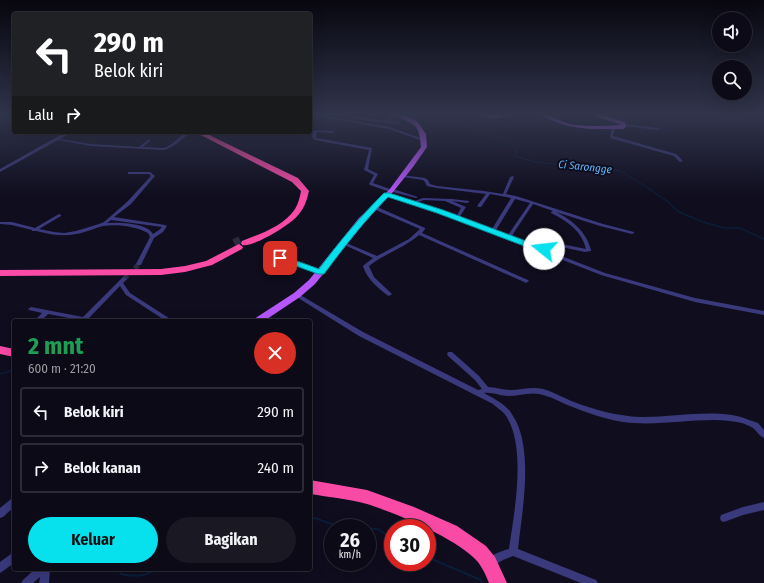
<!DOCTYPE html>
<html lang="id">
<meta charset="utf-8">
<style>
body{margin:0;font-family:"Fira Sans Condensed",sans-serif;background:#191823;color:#f1f3f6;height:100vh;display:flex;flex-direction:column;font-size:15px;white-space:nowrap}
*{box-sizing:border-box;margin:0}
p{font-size:13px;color:#9a9aa1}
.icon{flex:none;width:22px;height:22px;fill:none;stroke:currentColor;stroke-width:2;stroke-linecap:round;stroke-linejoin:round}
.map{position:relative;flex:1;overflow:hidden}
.panel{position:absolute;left:12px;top:319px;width:300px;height:252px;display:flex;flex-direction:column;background:#0b0a16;border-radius:4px;box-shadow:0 4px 16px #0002,0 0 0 1px #2b2b35}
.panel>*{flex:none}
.top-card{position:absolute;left:12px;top:12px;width:300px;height:122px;border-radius:4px;box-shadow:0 4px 16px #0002,0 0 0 1px #2b2b35;background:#202124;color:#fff;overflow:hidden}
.controls{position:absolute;left:712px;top:12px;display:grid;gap:8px}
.controls a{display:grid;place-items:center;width:40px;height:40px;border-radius:50%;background:#0b0a16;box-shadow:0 4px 16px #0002,0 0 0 1px #2b2b35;font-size:20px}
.speed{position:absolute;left:324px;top:519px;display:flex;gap:8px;font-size:20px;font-weight:700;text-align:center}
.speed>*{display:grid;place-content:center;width:52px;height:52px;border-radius:50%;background:#0b0a16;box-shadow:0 4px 16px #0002,0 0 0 1px #2b2b35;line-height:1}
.speed small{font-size:10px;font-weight:400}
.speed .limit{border:6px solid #d22;background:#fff;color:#111}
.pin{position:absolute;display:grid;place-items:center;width:34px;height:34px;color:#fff;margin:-17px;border-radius:8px;box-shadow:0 2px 6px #0006}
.me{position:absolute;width:44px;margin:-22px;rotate:286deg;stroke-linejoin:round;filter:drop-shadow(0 0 3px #0008)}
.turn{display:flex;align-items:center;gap:14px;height:84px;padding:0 16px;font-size:18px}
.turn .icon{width:52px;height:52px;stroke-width:2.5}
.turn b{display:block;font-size:28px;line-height:34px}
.then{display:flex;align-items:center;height:38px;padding:0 16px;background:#0003;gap:8px;font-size:15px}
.round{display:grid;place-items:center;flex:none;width:42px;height:42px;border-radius:21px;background:#191823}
.head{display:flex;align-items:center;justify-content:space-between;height:68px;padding:0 16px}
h1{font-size:24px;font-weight:700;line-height:30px;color:#1e9e55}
.cta{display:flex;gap:8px;margin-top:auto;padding:8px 16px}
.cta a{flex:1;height:46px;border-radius:24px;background:#07e1ed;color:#111;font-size:16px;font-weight:700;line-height:46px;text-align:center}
.cta a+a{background:#191823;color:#f1f3f6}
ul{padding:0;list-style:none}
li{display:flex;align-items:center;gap:12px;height:50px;margin:0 8px 6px;padding:0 8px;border:2px solid #2b2b35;border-radius:4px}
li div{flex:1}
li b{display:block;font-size:15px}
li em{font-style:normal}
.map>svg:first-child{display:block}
</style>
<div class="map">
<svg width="764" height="583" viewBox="0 0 764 583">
<rect width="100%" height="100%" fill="#0f0d1e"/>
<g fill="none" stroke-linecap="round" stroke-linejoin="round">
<polyline stroke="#0a1e39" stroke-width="1" points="457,115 457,121 467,127 478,129 514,146 516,151 515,156 535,162 621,171 651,190"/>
<g stroke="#0a1e39" stroke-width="1.5">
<polyline points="649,189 667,201 679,212 703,222 724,228 740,228 764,239"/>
<polyline points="0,374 14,370"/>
</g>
<g stroke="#0a1e39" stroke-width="2">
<polyline points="310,519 315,518 337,526 378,529 393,539"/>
<polyline points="427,557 481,580 482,583"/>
<path d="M119 569 121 574C134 577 145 577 156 569"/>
</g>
<polyline stroke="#2c2a3f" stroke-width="5" stroke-dasharray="5 2.5" stroke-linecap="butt" points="124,279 139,264"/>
<polyline stroke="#2c2a3f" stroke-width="8" stroke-dasharray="8 4.5" stroke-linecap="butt" points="234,243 240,240"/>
<g fill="#39397c" fill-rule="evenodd">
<polygon points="310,115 319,115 390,127 426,140 423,141 389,129"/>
<polygon points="391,115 394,115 389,121 399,122 399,124 368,121 349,117 351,116 385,121"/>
<polygon points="623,124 658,128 660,129 658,130 624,126 623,126"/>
<polygon points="612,127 615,128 613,136 676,154 683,161 680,162 674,156 610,138"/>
<polygon points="310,130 333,131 335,132 333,133 317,132 316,137 317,138 372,148 368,169 378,174 373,183 390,189 393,189 418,197 416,198 393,192 390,192 370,185 369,184 374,175 364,170 369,150 315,140 312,137 313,132 310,132"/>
<path d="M68 132H72L60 139 91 144 139 147 149 139H150V141L143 147 164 148 167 147 173 143 182 135 173 132 185 133 187 132H192C182 138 175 147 164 150L91 146 58 140 0 172V169L55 138Z"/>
<path d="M128 172H150L155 176 131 204 114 217 165 225 167 226 163 232 154 238 141 265H137L136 264 150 237 148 233C135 226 117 224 103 226 94 228 85 233 76 234 62 237 49 234 36 231H32V230L12 225 0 224V222H12L35 228 59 214 61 215V216L39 229 54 232 64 233 76 231 99 224 104 222 127 202 151 176 149 174H128ZM111 220 162 227 159 230 153 234C148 223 118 222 107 223Z"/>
<path d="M402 175 425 178 428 180 430 184 437 186 484 191 503 194 510 177 513 176 514 177 506 194 516 196 603 224 634 232V233L632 234 600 226 556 212C572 220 586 231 591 250V251L585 252 547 244H546V250L605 273 695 298 764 311V315L695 302 601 275 509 239H506V238L491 232 386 196V194H387L412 202 423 198 452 199 469 201V202L467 203 452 201 466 207 459 218 492 229 511 198 490 194 481 207H479L477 206 486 194 437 188 427 186 425 182 423 180 403 177 401 176ZM515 199 530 203 508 235 496 230ZM424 200 445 201 461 208 456 217 416 203ZM533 204 553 211 551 212V213C567 221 582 231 586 249L547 241 542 242 541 248 511 237Z"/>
<path d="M371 206H375L425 228V229L422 233 528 280 529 281 526 283 524 282 419 235C404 248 384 254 369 266L374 277 392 294 389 296 387 295C377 287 367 279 363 266L364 265 373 258 340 243 342 242H344L377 256 409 239 420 229 371 208Z"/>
<polygon points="280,256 323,272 324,273 323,274 319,274 278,259 277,258"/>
<path d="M124 277 127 279 123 283 130 293 172 320 173 321H166L126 295 120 286 86 321H79L80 320 48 314C45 317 42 321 38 319L37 318 42 313 29 310 28 309 31 307 83 317 122 278Z"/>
<path d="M297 293 363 332 478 390 482 389 475 380 448 356 447 354 448 352H452L479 376 488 387C496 387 502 390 510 390 521 390 532 386 543 389 554 392 564 398 574 402 595 410 618 416 640 417 673 418 719 407 749 420 752 421 755 422 758 423 760 425 762 428 764 430V438C759 436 757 431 753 428 750 426 745 424 742 423 733 421 723 420 714 420 684 420 653 426 623 422 605 419 587 413 570 406 560 402 550 396 539 394 529 392 519 396 508 396 500 396 493 392 484 393 493 398 503 403 510 411 512 414 514 418 516 421 533 456 522 512 518 549L596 580 598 583H581L513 556 503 560 490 568 487 566 485 563C489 555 501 551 509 549 514 513 527 448 506 416 503 411 497 408 493 404L359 336 295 296 294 295 295 294Z"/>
<polygon points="14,498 14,507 3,517 0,518 0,508 11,499"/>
<polygon points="764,502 764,510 743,515 724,522 721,521 720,518 721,515 743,507"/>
<polygon points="14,552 14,563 3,571 0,573 0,562 11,554"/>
<polygon points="35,569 50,569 49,583 39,583 40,577 33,583 21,583 23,580"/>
</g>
<g fill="#b556fa" fill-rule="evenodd">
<path d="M395 115H403L417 121 426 134 427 147 413 167 393 192 365 222 315 284 300 297 264 321H252L254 319 294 293 309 280 359 218 389 190 421 147C419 121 414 126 395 115Z"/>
<polygon points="479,115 510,115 493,119"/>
<path d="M542 115C552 115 559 121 569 124 586 127 603 126 620 125V124L591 115H601L625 122 626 127 623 129C594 129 567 131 542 115Z"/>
</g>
<g fill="#f94aa6" fill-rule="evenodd">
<path d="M195 132H203L298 178 309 191C307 199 305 207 299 214 292 224 253 248 242 245L241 243 242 241C260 234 284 226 295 209 298 204 300 197 301 191L292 182Z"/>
<polygon points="239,244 243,247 242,249 212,265 185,272 161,275 0,276 0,270 161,269 185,266 206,261"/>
<polygon points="0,346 14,349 14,357 0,354"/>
<path d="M310 480 367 490 414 507 457 526 486 546 495 557 507 583H489C485 573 481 564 473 557 450 536 398 514 367 504 349 499 329 497 310 494Z"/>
</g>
</g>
<linearGradient id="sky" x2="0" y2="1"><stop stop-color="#080710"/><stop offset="0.58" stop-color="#31354c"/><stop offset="1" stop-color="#31354c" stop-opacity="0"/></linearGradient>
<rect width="764" height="197" fill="url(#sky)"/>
<path fill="#07e1ed" stroke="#05929a" d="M384 193H389L443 210 542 247H547L548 249 545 252H540L437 213 388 197C364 221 344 247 324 274H318L277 259 276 258 280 255 283 256 319 269C339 242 360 217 384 193Z"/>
<g text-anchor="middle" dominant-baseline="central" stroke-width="4" stroke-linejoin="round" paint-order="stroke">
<g font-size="11" font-style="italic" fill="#5db8fa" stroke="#0f0d1e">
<text transform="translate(585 167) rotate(6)">Ci Sarongge</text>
</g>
</g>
</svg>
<div class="controls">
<a><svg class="icon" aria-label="sound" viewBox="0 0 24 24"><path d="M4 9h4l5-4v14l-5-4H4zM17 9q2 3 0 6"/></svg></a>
<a><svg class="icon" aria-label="search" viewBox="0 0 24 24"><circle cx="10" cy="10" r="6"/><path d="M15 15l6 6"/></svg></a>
</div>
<div class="speed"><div>26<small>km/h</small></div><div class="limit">30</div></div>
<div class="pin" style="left:280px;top:258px;background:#d93025"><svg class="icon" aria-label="arrive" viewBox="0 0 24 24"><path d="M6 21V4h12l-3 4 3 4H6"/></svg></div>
<svg class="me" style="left:544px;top:249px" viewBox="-20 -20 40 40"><circle r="19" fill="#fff"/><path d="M0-13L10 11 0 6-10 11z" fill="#07e1ed"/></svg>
<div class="top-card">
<div class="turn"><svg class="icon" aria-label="left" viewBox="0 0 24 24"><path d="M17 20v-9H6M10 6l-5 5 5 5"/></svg><div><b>290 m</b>Belok kiri</div></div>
<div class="then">Lalu<svg class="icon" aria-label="right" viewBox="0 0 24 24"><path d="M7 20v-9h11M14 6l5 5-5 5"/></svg></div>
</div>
<section class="panel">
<div class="head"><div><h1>2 mnt</h1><p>600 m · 21:20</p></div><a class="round" style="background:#d93025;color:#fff"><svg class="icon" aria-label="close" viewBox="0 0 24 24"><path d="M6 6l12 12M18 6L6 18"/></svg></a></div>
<ul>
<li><svg class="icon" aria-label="left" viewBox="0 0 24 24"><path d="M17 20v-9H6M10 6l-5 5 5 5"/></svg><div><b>Belok kiri</b></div><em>290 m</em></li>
<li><svg class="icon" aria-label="right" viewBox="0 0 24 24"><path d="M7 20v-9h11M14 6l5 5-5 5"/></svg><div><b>Belok kanan</b></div><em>240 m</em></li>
</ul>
<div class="cta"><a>Keluar</a><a>Bagikan</a></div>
</section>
</div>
